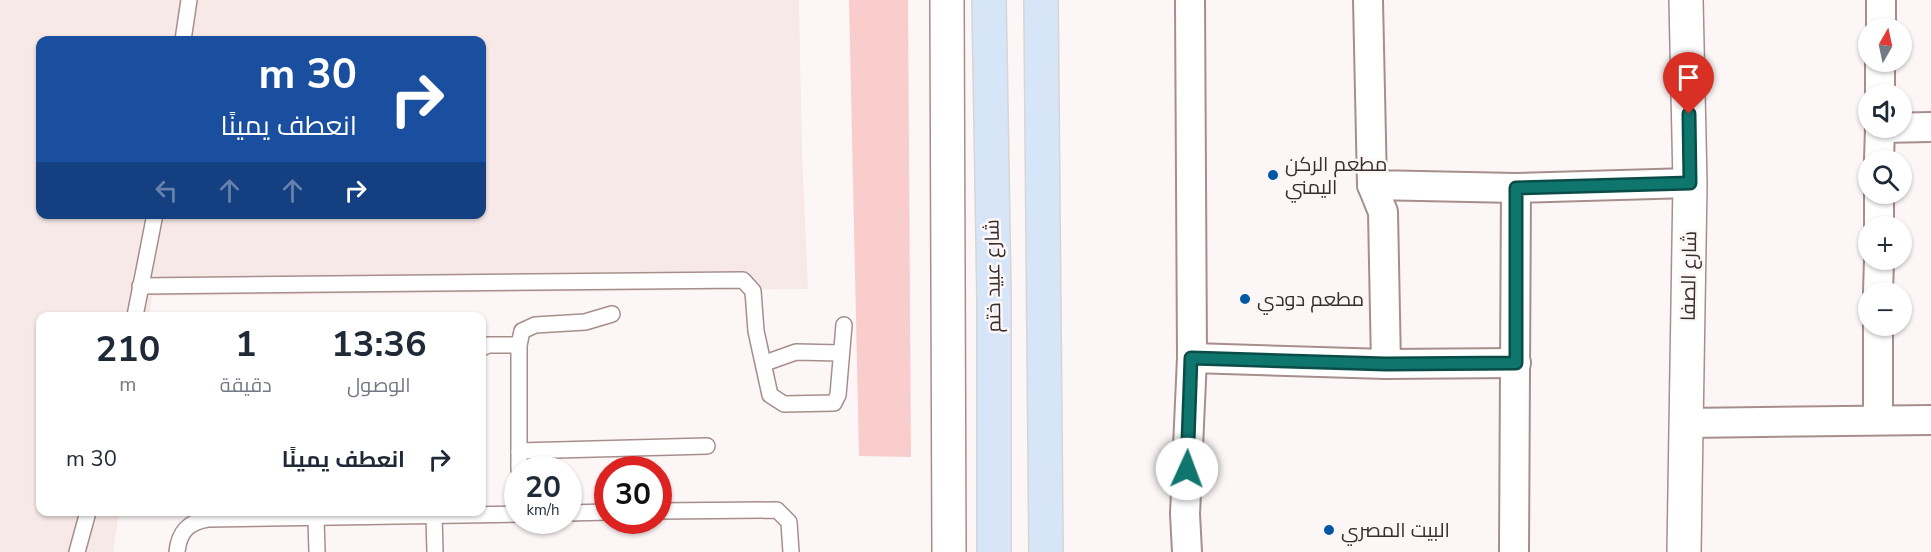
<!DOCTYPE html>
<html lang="ar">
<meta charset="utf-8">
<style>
body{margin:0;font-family:"Nunito Sans",Cairo,sans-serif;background:#f2f2f3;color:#1f2937;direction:rtl;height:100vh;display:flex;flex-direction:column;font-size:22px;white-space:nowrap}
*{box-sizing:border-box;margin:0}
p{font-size:20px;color:#747a83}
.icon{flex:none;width:33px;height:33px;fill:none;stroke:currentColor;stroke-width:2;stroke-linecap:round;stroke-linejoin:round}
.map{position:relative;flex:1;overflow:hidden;direction:ltr}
.details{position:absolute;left:36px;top:312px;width:450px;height:204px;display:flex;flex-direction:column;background:#fff;border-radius:12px;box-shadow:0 2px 4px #0004;direction:rtl}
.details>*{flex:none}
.guide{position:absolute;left:36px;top:36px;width:450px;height:183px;border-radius:12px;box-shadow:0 2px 4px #0004;direction:rtl;background:#1a4fa0;color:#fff;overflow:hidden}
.needle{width:39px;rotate:9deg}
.fabs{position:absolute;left:1858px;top:18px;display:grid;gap:12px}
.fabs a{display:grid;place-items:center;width:54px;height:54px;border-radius:50%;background:#fff;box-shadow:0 2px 4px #0004;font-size:30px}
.speed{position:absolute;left:504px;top:456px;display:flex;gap:12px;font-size:30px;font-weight:700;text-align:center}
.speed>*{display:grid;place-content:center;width:78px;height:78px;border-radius:50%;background:#fff;box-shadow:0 2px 4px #0004;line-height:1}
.speed small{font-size:15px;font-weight:400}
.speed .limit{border:9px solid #d22;background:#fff;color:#111}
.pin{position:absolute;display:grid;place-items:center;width:51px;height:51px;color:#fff;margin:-62px -26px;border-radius:50% 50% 50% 0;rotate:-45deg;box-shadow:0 0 6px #0007}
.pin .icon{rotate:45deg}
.me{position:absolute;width:66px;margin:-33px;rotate:2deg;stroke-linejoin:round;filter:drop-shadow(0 0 4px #0008)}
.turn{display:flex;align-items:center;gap:21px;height:126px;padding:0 30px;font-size:27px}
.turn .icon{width:78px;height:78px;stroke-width:2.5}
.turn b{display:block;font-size:42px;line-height:51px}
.lanes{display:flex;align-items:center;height:57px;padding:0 30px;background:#0003;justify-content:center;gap:30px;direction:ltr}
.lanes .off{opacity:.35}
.eta{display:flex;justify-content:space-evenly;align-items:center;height:102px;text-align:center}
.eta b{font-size:36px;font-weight:700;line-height:42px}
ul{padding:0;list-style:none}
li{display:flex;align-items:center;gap:18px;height:90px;padding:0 30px}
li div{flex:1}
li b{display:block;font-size:22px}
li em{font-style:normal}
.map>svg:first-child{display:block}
</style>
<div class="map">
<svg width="1931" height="552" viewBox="0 0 1931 552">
<rect width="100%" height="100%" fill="#fcf7f6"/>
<path fill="#f7e9e8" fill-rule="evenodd" d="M0 0H799L802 151 808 289 152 296 149 316H40V512H119L113 552H0ZM40 40H482V214H40Z"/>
<polygon fill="#f9cdcb" points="849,0 908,0 911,457 859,456"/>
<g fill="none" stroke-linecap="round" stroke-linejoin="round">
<g stroke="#a78e8d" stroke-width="18">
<g id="lane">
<polyline points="183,40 189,0"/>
<polyline points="140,286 743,280 753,291 756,331 770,395 784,404 834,403 838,395 844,325"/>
<polyline points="135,316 155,214"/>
<polyline points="482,348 488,345 519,345"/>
<polyline points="765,363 796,352 841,353"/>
<polyline points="519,451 707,446"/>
<polyline points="519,470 519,345 522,331 535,325 585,322 612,314"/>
<polyline points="658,511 777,510 789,522 791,552"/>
<polyline points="568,513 608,512"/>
<polyline points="434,515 435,552"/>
<polyline points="316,518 317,552"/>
<polyline points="77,552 88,512"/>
<path d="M177 552C179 532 188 522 208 519L518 514"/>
</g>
</g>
<g stroke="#a78e8d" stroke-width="32">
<g id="street">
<polyline points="1368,0 1372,185 1516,188 1690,183"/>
<polyline points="1881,28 1881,0"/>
<polyline points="1880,94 1880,62"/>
<polyline points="1880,128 1931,127"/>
<polyline points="1879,160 1880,128"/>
<polyline points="1372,185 1383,212 1386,364"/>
<polyline points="1879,226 1879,194"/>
<polyline points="1878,292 1879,260"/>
<polyline points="1192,358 1386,364 1516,363"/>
<polyline points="1878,420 1878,326"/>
<polyline points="1686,423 1931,420"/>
<polyline points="1187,552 1185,514 1192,358 1190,0"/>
<polyline points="1514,552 1516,188"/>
</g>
</g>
<g stroke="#a78e8d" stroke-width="36">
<g id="secondary">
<polyline points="947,0 949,552"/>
<polyline points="1684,552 1690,183 1686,0"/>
</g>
</g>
<g stroke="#d7d5d5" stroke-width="36">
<g id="primary">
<polyline points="989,0 994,296 994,552"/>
<polyline points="1041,0 1046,552"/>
</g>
</g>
<use href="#lane" stroke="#fff" stroke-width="15"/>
<use href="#street" stroke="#fff" stroke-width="28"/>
<use href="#secondary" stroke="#fff" stroke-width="33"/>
<use href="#primary" stroke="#d6e6f8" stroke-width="33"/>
</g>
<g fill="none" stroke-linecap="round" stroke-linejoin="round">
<g stroke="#0a4d48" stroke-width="15">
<polyline id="route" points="1187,469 1191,358 1386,364 1516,363 1516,188 1690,183 1689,114"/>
</g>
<use href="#route" stroke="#0f766e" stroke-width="10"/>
</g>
<g fill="#0058a5" stroke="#fcf7f6" stroke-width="2">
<circle cx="1273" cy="175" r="6"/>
<circle cx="1245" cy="299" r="6"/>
<circle cx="1329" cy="530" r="6"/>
</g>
<g text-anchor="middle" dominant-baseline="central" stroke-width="5" stroke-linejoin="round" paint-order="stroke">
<g font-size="20" fill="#382e2d" stroke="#fcf7f6" text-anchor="start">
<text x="1285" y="164">مطعم الركن<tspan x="1285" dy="23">اليمني</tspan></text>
<text x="1257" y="299">مطعم دودي</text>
<text x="1341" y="530">البيت المصري</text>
</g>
<g font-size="20" fill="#382e2d" stroke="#fcf7f6">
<text transform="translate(993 276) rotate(-91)">شارع عبيد ختم</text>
<text transform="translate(1689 276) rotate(-89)">شارع الصفا</text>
</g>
</g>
</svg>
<div class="fabs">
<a><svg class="needle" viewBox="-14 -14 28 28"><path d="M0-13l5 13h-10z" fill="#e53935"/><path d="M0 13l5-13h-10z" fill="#747a83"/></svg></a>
<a><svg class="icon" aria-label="sound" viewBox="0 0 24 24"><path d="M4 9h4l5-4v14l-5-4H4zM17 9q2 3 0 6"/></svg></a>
<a><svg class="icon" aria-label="search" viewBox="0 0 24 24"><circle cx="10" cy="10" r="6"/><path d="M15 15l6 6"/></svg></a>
<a>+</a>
<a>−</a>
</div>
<div class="speed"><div>20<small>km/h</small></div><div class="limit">30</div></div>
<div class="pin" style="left:1689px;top:114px;background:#d93025"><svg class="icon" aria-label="arrive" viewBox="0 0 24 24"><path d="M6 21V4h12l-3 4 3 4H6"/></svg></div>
<svg class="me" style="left:1187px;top:469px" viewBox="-20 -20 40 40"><circle r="19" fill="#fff"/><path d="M0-13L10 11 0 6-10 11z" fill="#0f766e"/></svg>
<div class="guide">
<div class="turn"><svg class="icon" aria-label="right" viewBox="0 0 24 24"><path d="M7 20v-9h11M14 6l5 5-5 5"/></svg><div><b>30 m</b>انعطف يمينًا</div></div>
<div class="lanes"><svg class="icon off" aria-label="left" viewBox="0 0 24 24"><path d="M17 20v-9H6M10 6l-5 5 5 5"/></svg><svg class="icon off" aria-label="ahead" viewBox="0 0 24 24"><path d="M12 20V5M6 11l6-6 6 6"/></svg><svg class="icon off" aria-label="ahead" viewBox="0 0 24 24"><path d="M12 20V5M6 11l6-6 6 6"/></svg><svg class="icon" aria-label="right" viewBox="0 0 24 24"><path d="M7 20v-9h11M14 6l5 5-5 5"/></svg></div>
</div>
<section class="details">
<div class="eta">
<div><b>13:36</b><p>الوصول</p></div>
<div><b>1</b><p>دقيقة</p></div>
<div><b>210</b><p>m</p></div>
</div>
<ul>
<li><svg class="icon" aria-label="right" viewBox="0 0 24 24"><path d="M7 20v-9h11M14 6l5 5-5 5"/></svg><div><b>انعطف يمينًا</b></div><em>30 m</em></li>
</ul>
</section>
</div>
